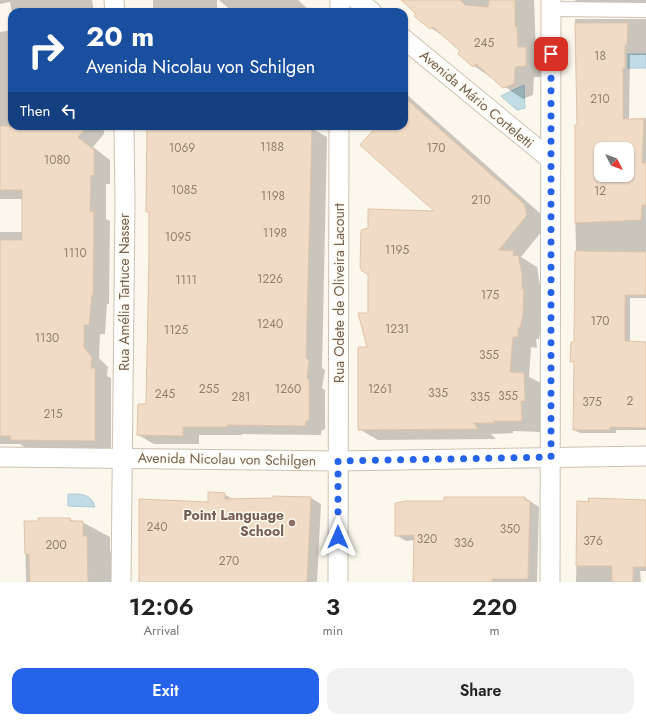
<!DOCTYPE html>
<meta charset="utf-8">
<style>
body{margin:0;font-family:Jost,sans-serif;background:#f2f2f2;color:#222;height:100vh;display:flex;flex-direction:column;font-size:15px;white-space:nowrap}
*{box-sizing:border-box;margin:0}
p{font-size:13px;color:#767676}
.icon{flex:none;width:22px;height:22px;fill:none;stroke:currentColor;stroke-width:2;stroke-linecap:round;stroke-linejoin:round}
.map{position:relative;height:582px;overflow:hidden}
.side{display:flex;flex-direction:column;background:#fff;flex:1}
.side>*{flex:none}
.banner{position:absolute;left:8px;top:8px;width:400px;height:122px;border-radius:12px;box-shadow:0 1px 3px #0004;background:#1a4fa0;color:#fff;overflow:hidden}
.needle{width:26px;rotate:132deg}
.controls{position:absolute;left:594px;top:142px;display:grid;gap:8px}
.controls a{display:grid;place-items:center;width:40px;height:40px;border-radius:8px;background:#fff;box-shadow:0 1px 3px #0004;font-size:20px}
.pin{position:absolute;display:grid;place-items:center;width:34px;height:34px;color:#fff;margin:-17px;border-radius:8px;box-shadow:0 2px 6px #0006}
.me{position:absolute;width:44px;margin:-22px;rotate:0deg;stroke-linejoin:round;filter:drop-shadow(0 0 3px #0008)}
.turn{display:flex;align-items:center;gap:14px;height:84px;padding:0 12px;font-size:18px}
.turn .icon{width:52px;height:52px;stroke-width:2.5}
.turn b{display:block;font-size:28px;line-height:34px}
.then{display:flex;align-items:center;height:38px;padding:0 12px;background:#0003;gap:8px;font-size:15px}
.eta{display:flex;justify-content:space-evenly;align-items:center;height:68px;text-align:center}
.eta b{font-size:24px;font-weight:600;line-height:28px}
.primary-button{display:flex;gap:8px;margin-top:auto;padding:8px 12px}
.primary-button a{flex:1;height:46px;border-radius:12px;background:#2563eb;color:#fff;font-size:16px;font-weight:600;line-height:46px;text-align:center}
.primary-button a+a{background:#f2f2f2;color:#222}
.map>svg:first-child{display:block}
</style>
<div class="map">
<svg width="646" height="582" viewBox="0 0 646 582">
<rect width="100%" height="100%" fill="#fcf7ec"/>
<g fill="#c1dce5" stroke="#a8cad6">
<rect x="628" y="54" width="18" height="14"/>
<polygon points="524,85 525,108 517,110 501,96"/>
<path d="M68 494C80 494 91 493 95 507L68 506Z"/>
</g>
<g fill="#0003" fill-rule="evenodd">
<polygon points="0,0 92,0 94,12 12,12 10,2 0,4"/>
<rect x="153" y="0" width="64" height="12"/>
<polygon points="219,0 298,0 311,12 233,12"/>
<polygon points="402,0 534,0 536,54 545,59 544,77 534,77 533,95 523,99 474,66 459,53 461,51 445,37 431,28 416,16 418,14"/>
<polygon points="574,0 646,0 646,4 580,3"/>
<path d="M575 19H646V55H630L629 119 646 118V298H630V342L646 343V430H616V433H580L574 430 575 363 571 361 575 343 577 293 575 206 578 126V69L576 68ZM601 149H627V175H601Z"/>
<polygon points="12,30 12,126 104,126 104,134 93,147 110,160 110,184 106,184 106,219 110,221 109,304 107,304 105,334 100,334 99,358 108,367 107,376 111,378 111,449 27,449 20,444 0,444 0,232 23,232 23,199 0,199 0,32"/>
<polygon points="404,92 543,216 546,226 521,257 537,267 540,286 541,299 543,300 541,326 539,339 536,339 537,348 531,347 529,377 543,384 544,411 540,411 540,432 513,431 513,433 491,434 496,439 378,440 359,429 368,348 369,314 437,212 375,126 404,126"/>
<polygon points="149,126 311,128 327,137 322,368 325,370 322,388 325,390 325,429 321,431 321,435 242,434 242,435 199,435 199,444 154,444 138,435 147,405 150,213 147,212"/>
<polygon points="224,494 234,500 274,499 274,497 311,498 321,504 317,582 140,582 209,503"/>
<polygon points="445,498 525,498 539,507 537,582 414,582 415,540 406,541 396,535 445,502"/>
<polygon points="646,500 646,571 640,571 641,582 576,582 578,502"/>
<polygon points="39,519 70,519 76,522 82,522 110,537 110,551 114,553 112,582 26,582 25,522 39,522"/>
</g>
<g fill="#efdbc6" stroke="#e1c3a7" fill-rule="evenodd">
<polygon points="401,0 460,0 465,5 488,7 489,0 515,0 515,27 517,26 518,47 526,47 526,66 515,67 514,84 503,88 476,64 473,67 458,54 460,51 433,27 430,29 414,16 416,14"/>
<path d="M575 23H628L627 45H625V68H623V119H644L642 163H646V205H642L641 220 575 223V125H577ZM601 149H627V175H601Z"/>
<polygon points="404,97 524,204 527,215 499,250 514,251 513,256 518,255 522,274 522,289 524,288 523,315 520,328 518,328 518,337 513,337 510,372 524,373 525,401 521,401 522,421 494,421 495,423 474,423 478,429 358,430 358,347 367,347 358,313 368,313 368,274 362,271 360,267 361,230 368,228 368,209 434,211 360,145 377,126 404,126"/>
<polygon points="0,126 88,126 78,137 94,150 94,176 91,175 90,212 94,211 93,295 92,295 89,325 84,325 84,348 92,357 91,368 95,368 95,441 10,440 11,436 0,436 0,240 22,240 22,190 0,190"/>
<polygon points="147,126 312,127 306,358 309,360 307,378 309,380 309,420 305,422 306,426 227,425 227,427 183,427 183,436 137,435 138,404 146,404 149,257 149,212 146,212"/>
<polygon points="575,251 646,252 646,295 625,295 625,341 646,342 646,428 610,427 610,430 573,430 574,362 570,362 571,342 574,342"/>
<polygon points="208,492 225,493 225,499 273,498 273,496 311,497 307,582 139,582 139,499 208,502"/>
<polygon points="444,497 525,497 525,500 530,501 528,579 492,579 492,582 413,582 414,535 395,536 395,503 406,501 444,501"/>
<polygon points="588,498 646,500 646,567 633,567 633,582 612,582 612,566 576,566 577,501 589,502"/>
<polygon points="38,518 70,518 70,521 83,521 83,536 87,536 88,582 30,582 29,554 25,554 24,521 38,521"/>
</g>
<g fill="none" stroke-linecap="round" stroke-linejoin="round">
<g stroke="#cec1b2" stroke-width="16">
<polyline id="pedestrian" points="552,9 646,10"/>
</g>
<g stroke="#cec1b2" stroke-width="21">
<g id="minor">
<polyline points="114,0 115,12"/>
<polyline points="357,0 372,12"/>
<polyline points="340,12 340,0"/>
<polyline points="404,39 550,159"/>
<polyline points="0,457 338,461 646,456"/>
<polyline points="121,582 125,203 124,126"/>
<polyline points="338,582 339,126"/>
<polyline points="550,582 551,0"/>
</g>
</g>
<use href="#pedestrian" stroke="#fff" stroke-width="14"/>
<use href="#minor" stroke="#fff" stroke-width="19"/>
</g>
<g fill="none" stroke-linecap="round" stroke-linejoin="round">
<polyline stroke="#2563eb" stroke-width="7" stroke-dasharray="0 12.6" points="338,537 338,461 551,457 551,54"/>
</g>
<circle fill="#8d6e63" stroke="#fefbf3" stroke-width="1.5" cx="292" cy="523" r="4"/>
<g text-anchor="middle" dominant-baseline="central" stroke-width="3" stroke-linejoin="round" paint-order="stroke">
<g font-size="12" fill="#94806e">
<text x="484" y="43">245</text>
<text x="600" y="56">18</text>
<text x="600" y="99">210</text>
<text x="272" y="147">1188</text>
<text x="182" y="148">1069</text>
<text x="436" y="148">170</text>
<text x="57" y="160">1080</text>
<text x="184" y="190">1085</text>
<text x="600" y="191">12</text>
<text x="273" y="196">1198</text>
<text x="481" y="200">210</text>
<text x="275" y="233">1198</text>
<text x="178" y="237">1095</text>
<text x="397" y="250">1195</text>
<text x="75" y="253">1110</text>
<text x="270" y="279">1226</text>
<text x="186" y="280">1111</text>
<text x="490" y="295">175</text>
<text x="600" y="321">170</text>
<text x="270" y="324">1240</text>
<text x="397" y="329">1231</text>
<text x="176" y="330">1125</text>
<text x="47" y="338">1130</text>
<text x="489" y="355">355</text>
<text x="209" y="389">255</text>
<text x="288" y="389">1260</text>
<text x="380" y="389">1261</text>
<text x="438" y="393">335</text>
<text x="165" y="394">245</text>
<text x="508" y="396">355</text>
<text x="241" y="397">281</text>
<text x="480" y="397">335</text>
<text x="630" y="401">2</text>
<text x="592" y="402">375</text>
<text x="53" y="414">215</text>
<text x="157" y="527">240</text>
<text x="510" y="529">350</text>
<text x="427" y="539">320</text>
<text x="593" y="541">376</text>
<text x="464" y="543">336</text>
<text x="56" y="545">200</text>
<text x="229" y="561">270</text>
</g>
<g font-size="14" fill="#766250" stroke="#fefbf3">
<text transform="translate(477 99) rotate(40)">Avenida Mário Corteletti</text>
<text transform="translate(124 292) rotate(-90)">Rua Amélia Tartuce Nasser</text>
<text transform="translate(339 293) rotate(-90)">Rua Odete de Oliveira Lacourt</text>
<text transform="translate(227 459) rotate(1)">Avenida Nicolau von Schilgen</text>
</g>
<g font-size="14" font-weight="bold" fill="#785e54" stroke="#fefbf3" text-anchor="end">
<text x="284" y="515">Point Language<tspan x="284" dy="16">School</tspan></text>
</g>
</g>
</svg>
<div class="controls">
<a><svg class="needle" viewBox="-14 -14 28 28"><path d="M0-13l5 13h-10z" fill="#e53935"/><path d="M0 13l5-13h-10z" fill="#767676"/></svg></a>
</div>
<div class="pin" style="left:551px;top:54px;background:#d93025"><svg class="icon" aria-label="arrive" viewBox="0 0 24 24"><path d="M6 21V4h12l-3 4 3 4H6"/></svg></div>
<svg class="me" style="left:338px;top:537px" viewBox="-20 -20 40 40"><path d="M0-17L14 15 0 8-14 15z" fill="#2563eb" stroke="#fff" stroke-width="4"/></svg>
<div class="banner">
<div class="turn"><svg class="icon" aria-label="right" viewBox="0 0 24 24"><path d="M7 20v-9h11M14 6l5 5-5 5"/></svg><div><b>20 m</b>Avenida Nicolau von Schilgen</div></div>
<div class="then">Then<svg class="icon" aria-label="left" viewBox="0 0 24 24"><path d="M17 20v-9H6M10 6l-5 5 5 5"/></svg></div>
</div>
</div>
<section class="side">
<div class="eta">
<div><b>12:06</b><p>Arrival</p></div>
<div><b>3</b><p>min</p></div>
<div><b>220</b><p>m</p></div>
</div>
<div class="primary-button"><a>Exit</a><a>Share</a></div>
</section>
